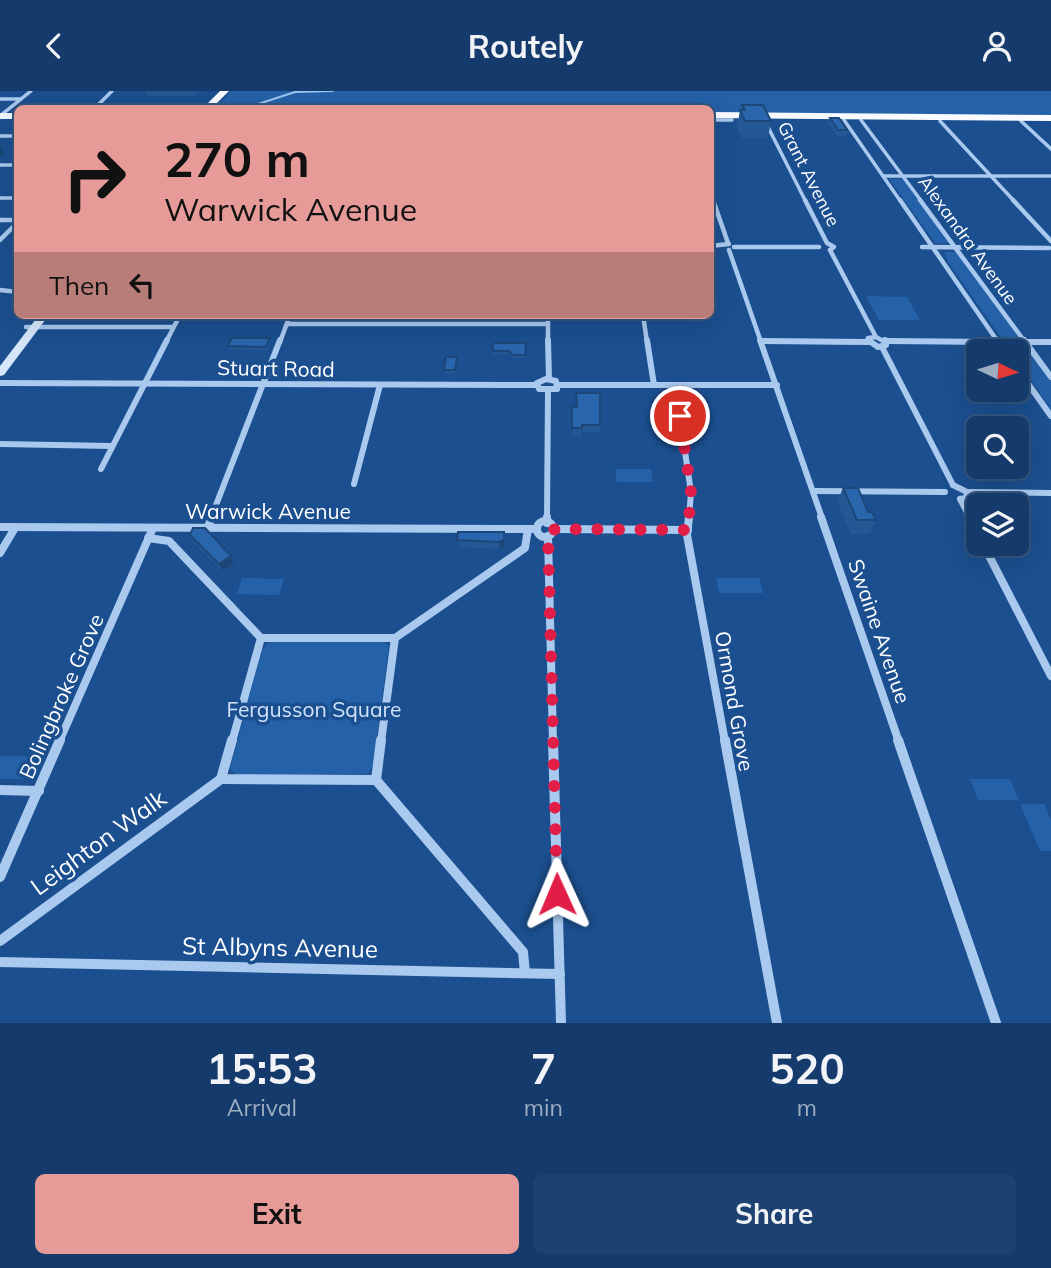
<!DOCTYPE html>
<style>
body{margin:0;font-family:Mulish,sans-serif;background:#1d4271;color:#f1f3f6;height:100vh;display:flex;flex-direction:column;font-size:26px;white-space:nowrap}
*{box-sizing:border-box;margin:0}
p{font-size:23px;color:#9dadc1}
.icon{flex:none;width:38px;height:38px;fill:none;stroke:currentColor;stroke-width:2;stroke-linecap:round;stroke-linejoin:round}
.map{position:relative;height:932px;overflow:hidden}
.details{display:flex;flex-direction:column;background:#143b6b;flex:1}
.details>*{flex:none}
.top-card{position:absolute;left:14px;top:14px;width:700px;height:214px;border-radius:10px;box-shadow:0 7px 28px #0002,0 0 0 2px #33557e;background:#e69b98;color:#111;overflow:hidden}
.needle{width:46px;rotate:94deg}
.fabs{position:absolute;left:966px;top:248px;display:grid;gap:14px}
.fabs a{display:grid;place-items:center;width:63px;height:63px;border-radius:10px;background:#143b6b;box-shadow:0 7px 28px #0002,0 0 0 2px #33557e;font-size:35px}
.pin{position:absolute;display:grid;place-items:center;width:60px;height:60px;color:#fff;margin:-30px;border:4px solid #fff;border-radius:50%;box-shadow:0 2px 7px #0007}
.me{position:absolute;width:77px;margin:-38px;rotate:359deg;stroke-linejoin:round;filter:drop-shadow(0 0 5px #0008)}
.turn{display:flex;align-items:center;gap:24px;height:147px;padding:0 35px;font-size:32px}
.turn .icon{width:91px;height:91px;stroke-width:2.5}
.turn b{display:block;font-size:49px;line-height:60px}
.then{display:flex;align-items:center;height:66px;padding:0 35px;background:#0003;gap:14px;font-size:26px}
.eta{display:flex;justify-content:space-evenly;align-items:center;height:119px;text-align:center}
.eta b{font-size:42px;font-weight:700;line-height:49px}
.primary-button{display:flex;gap:14px;margin-top:auto;padding:14px 35px}
.primary-button a{flex:1;height:80px;border-radius:10px;background:#e69b98;color:#111;font-size:28px;font-weight:700;line-height:80px;text-align:center}
.primary-button a+a{background:#1d4271;color:#f1f3f6}
header{display:flex;justify-content:space-between;align-items:center;height:91px;padding:0 35px;background:#143b6b;font-size:32px;font-weight:700}
.map>svg:first-child{display:block}
</style>
<header><svg class="icon" aria-label="back" viewBox="0 0 24 24"><path d="M15 5l-7 7 7 7"/></svg>Routely<svg class="icon" aria-label="person" viewBox="0 0 24 24"><circle cx="12" cy="8" r="4"/><path d="M4 21q1-7 8-7t8 7"/></svg></header>
<div class="map">
<svg width="1051" height="932" viewBox="0 0 1051 932">
<rect width="100%" height="100%" fill="#1b4f8f"/>
<g fill="#2461a8">
<polygon points="231,0 1051,0 1051,24 711,22 710,18 214,18"/>
<polygon points="889,88 903,88 950,152 935,152"/>
<polygon points="944,161 956,161 1051,290 1051,318 1017,269 1017,261 1011,261 948,171"/>
<polygon points="866,205 907,206 920,229 879,229"/>
<polygon points="651,378 653,391 617,391 615,378"/>
<polygon points="242,487 284,488 279,504 237,503"/>
<polygon points="716,487 759,487 763,502 719,502"/>
<polygon points="279,550 382,550 389,555 373,674 368,683 237,684 230,678 262,559 268,552"/>
<polygon points="0,665 38,665 27,688 0,688"/>
<polygon points="970,688 1010,688 1019,709 978,709"/>
<polygon points="1020,713 1044,713 1051,729 1051,760 1040,760"/>
</g>
<g fill="none" stroke-linecap="round" stroke-linejoin="round">
<polyline stroke="#9cc4f0" stroke-width="2" points="243,18 295,1 333,0"/>
<g stroke="#a9c9ee" stroke-width="3.5">
<polyline points="0,8 21,8"/>
<polyline points="94,18 112,0"/>
<polyline points="0,25 31,0"/>
<polyline points="710,29 732,29"/>
<polyline points="844,29 901,111"/>
<polyline points="861,29 922,111"/>
<polyline points="940,30 1015,111"/>
<polyline points="1021,30 1051,58"/>
<polyline points="766,32 806,111"/>
<polyline points="0,45 18,45"/>
<polyline points="0,74 18,74"/>
<polyline points="883,85 1051,85"/>
<polyline points="710,102 713,111"/>
<polyline points="0,107 18,107"/>
</g>
<g stroke="#a9c9ee" stroke-width="4.5">
<polyline points="713,109 728,152"/>
<polyline points="805,109 827,152 834,156 830,159"/>
<polyline points="900,109 998,251"/>
<polyline points="920,109 1025,251"/>
<polyline points="1013,109 1051,150"/>
<polyline points="0,129 18,129"/>
<polyline points="0,149 18,131"/>
<polyline points="710,155 729,153"/>
<polyline points="734,156 819,156"/>
<polyline points="922,156 1049,157"/>
<polyline points="729,159 761,251"/>
<polyline points="830,159 876,246"/>
<polyline points="0,199 18,201"/>
<polyline points="548,224 548,251"/>
<polyline points="643,224 647,251"/>
<polyline points="287,233 548,233"/>
<polyline points="26,236 173,236"/>
<polyline points="762,250 842,251"/>
<polyline points="886,250 970,251"/>
<polyline points="166,251 180,224"/>
<polyline points="280,251 290,224"/>
<polyline points="868,251 868,247 876,246 885,251"/>
</g>
<g stroke="#a9c9ee" stroke-width="6">
<polyline points="548,249 549,288"/>
<polyline points="647,249 654,294"/>
<polyline points="760,249 822,427"/>
<polyline points="868,249 878,256 886,254 885,249"/>
<polyline points="997,249 1005,261"/>
<polyline points="1024,249 1051,286"/>
<polyline points="762,250 868,251"/>
<polyline points="886,250 998,251"/>
<polyline points="1025,251 1051,251"/>
<polyline points="882,256 953,394"/>
<polyline points="1017,277 1051,325"/>
<polygon points="546,288 556,290 557,298 539,298 537,292"/>
<polyline points="0,292 537,294"/>
<polyline points="558,294 777,294"/>
<polyline points="675,294 691,401 689,427"/>
<polyline points="0,353 112,355"/>
<polyline points="101,378 167,249"/>
<polyline points="354,393 380,294"/>
<polyline points="953,394 967,401 966,407 960,408"/>
<polyline points="814,400 945,401"/>
<polyline points="967,401 1051,402"/>
<polyline points="960,408 970,427"/>
<polyline points="211,427 280,249"/>
<polyline points="547,427 548,300"/>
</g>
<g stroke="#a9c9ee" stroke-width="8">
<polyline points="689,426 687,444 725,651"/>
<polyline points="821,426 899,651"/>
<polyline points="969,426 978,444"/>
<circle cx="545" cy="438" r="8"/>
<polyline points="547,432 547,426"/>
<polyline points="0,436 536,438"/>
<polyline points="207,438 212,426"/>
<polyline points="555,438 688,439"/>
<polyline points="548,445 553,651"/>
<polyline points="148,447 169,450 261,547"/>
<polyline points="983,453 1051,585"/>
<polyline points="0,462 15,437"/>
<polyline points="395,547 525,457 528,438"/>
<polyline points="59,651 153,437"/>
<polyline points="232,651 261,547 395,547 381,651"/>
</g>
<g stroke="#a9c9ee" stroke-width="10">
<polyline points="232,649 221,688 376,689 381,649"/>
<polyline points="553,649 561,932"/>
<polyline points="725,649 777,932"/>
<polyline points="898,649 996,932"/>
<polyline points="376,689 523,861 525,882"/>
<polyline points="0,699 39,700"/>
<polyline points="0,786 60,649"/>
<polyline points="0,850 221,688"/>
<polyline points="0,871 560,883"/>
</g>
<polygon fill="#d6e6fa" fill-rule="evenodd" points="39,224 49,224 4,284 0,285 0,275"/>
<rect fill="#f0f6ff" fill-rule="evenodd" x="0" y="22" width="18" height="6"/>
<g fill="#f8faff" fill-rule="evenodd">
<polygon points="220,0 229,0 211,18 202,18"/>
<polygon points="710,21 1051,24 1051,30 710,27"/>
</g>
</g>
<g fill="#245895">
<polygon points="146,0 197,0 193,5 147,5"/>
<polygon points="742,14 771,30 768,47 742,47 737,36 740,19 741,19"/>
<polygon points="830,27 847,39 846,45 837,45 828,32"/>
<polygon points="270,247 271,251 267,259 229,259 228,255"/>
<polygon points="493,252 526,252 525,267 513,267 509,263 493,263"/>
<polygon points="457,266 456,283 445,283 444,279"/>
<polygon points="576,302 600,334 600,341 582,341 581,345 572,344 572,316 576,316"/>
<polygon points="843,397 876,429 870,443 851,443 837,411"/>
<polygon points="504,441 504,456 500,458 458,456 457,449"/>
<polygon points="190,444 231,465 234,473 222,480 193,451"/>
</g>
<g fill="#1d4779">
<polygon points="0,54 4,63 0,66"/>
<polygon points="504,441 504,456 500,458 499,451"/>
<polygon points="231,465 234,473 222,480 219,473"/>
</g>
<g fill="#2a66ad" stroke="#1d4779" stroke-width="2">
<polygon points="742,14 763,14 771,30 745,30 740,19 745,19"/>
<polygon points="669,15 683,15 684,18 669,18"/>
<polygon points="830,27 839,27 847,39 838,39"/>
<polygon points="232,247 270,247 266,256 228,255"/>
<polygon points="493,252 526,252 525,264 513,264 509,260 493,260"/>
<polygon points="446,266 457,266 455,279 444,279"/>
<polygon points="576,302 600,302 600,334 582,334 582,337 572,337 572,316 577,316"/>
<polygon points="843,397 858,397 868,421 872,421 876,429 857,429"/>
<polygon points="193,437 205,437 231,465 219,473 190,444"/>
<polygon points="458,441 504,441 504,449 499,451 457,449"/>
</g>
<g fill="none" stroke-linecap="round" stroke-linejoin="round">
<polyline stroke="#e11d48" stroke-width="12" stroke-dasharray="0 21.6" points="557,803 548,445 555,438 688,439 691,401 680,325"/>
</g>
<g text-anchor="middle" dominant-baseline="central" stroke-width="7" stroke-linejoin="round" paint-order="stroke">
<g font-size="18" fill="#fff" stroke="#1b4f8f">
<text transform="translate(809 83) rotate(63)">Grant Avenue</text>
<text transform="translate(968 149) rotate(54)">Alexandra Avenue</text>
</g>
<g font-size="21" fill="#fff" stroke="#1b4f8f">
<text transform="translate(276 277) rotate(1)">Stuart Road</text>
<text x="268" y="420">Warwick Avenue</text>
<text transform="translate(880 540) rotate(71)">Swaine Avenue</text>
<text transform="translate(61 605) rotate(-66)">Bolingbroke Grove</text>
<text transform="translate(735 610) rotate(80)">Ormond Grove</text>
</g>
<g font-size="21" fill="#cfe3fa" stroke="#1b4f8f">
<text x="314" y="618">Fergusson Square</text>
</g>
<g font-size="24" fill="#fff" stroke="#1b4f8f">
<text transform="translate(98 751) rotate(-36)">Leighton Walk</text>
<text transform="translate(280 856) rotate(1)">St Albyns Avenue</text>
</g>
</g>
</svg>
<div class="fabs">
<a><svg class="needle" viewBox="-14 -14 28 28"><path d="M0-13l5 13h-10z" fill="#e53935"/><path d="M0 13l5-13h-10z" fill="#9dadc1"/></svg></a>
<a><svg class="icon" aria-label="search" viewBox="0 0 24 24"><circle cx="10" cy="10" r="6"/><path d="M15 15l6 6"/></svg></a>
<a><svg class="icon" aria-label="layers" viewBox="0 0 24 24"><path d="M12 4l9 5-9 5-9-5zM3 14l9 5 9-5"/></svg></a>
</div>
<div class="pin" style="left:680px;top:325px;background:#d93025"><svg class="icon" aria-label="arrive" viewBox="0 0 24 24"><path d="M6 21V4h12l-3 4 3 4H6"/></svg></div>
<svg class="me" style="left:557px;top:803px" viewBox="-20 -20 40 40"><path d="M0-17L14 15 0 8-14 15z" fill="#e11d48" stroke="#fff" stroke-width="4"/></svg>
<div class="top-card">
<div class="turn"><svg class="icon" aria-label="right" viewBox="0 0 24 24"><path d="M7 20v-9h11M14 6l5 5-5 5"/></svg><div><b>270 m</b>Warwick Avenue</div></div>
<div class="then">Then<svg class="icon" aria-label="left" viewBox="0 0 24 24"><path d="M17 20v-9H6M10 6l-5 5 5 5"/></svg></div>
</div>
</div>
<section class="details">
<div class="eta">
<div><b>15:53</b><p>Arrival</p></div>
<div><b>7</b><p>min</p></div>
<div><b>520</b><p>m</p></div>
</div>
<div class="primary-button"><a>Exit</a><a>Share</a></div>
</section>
